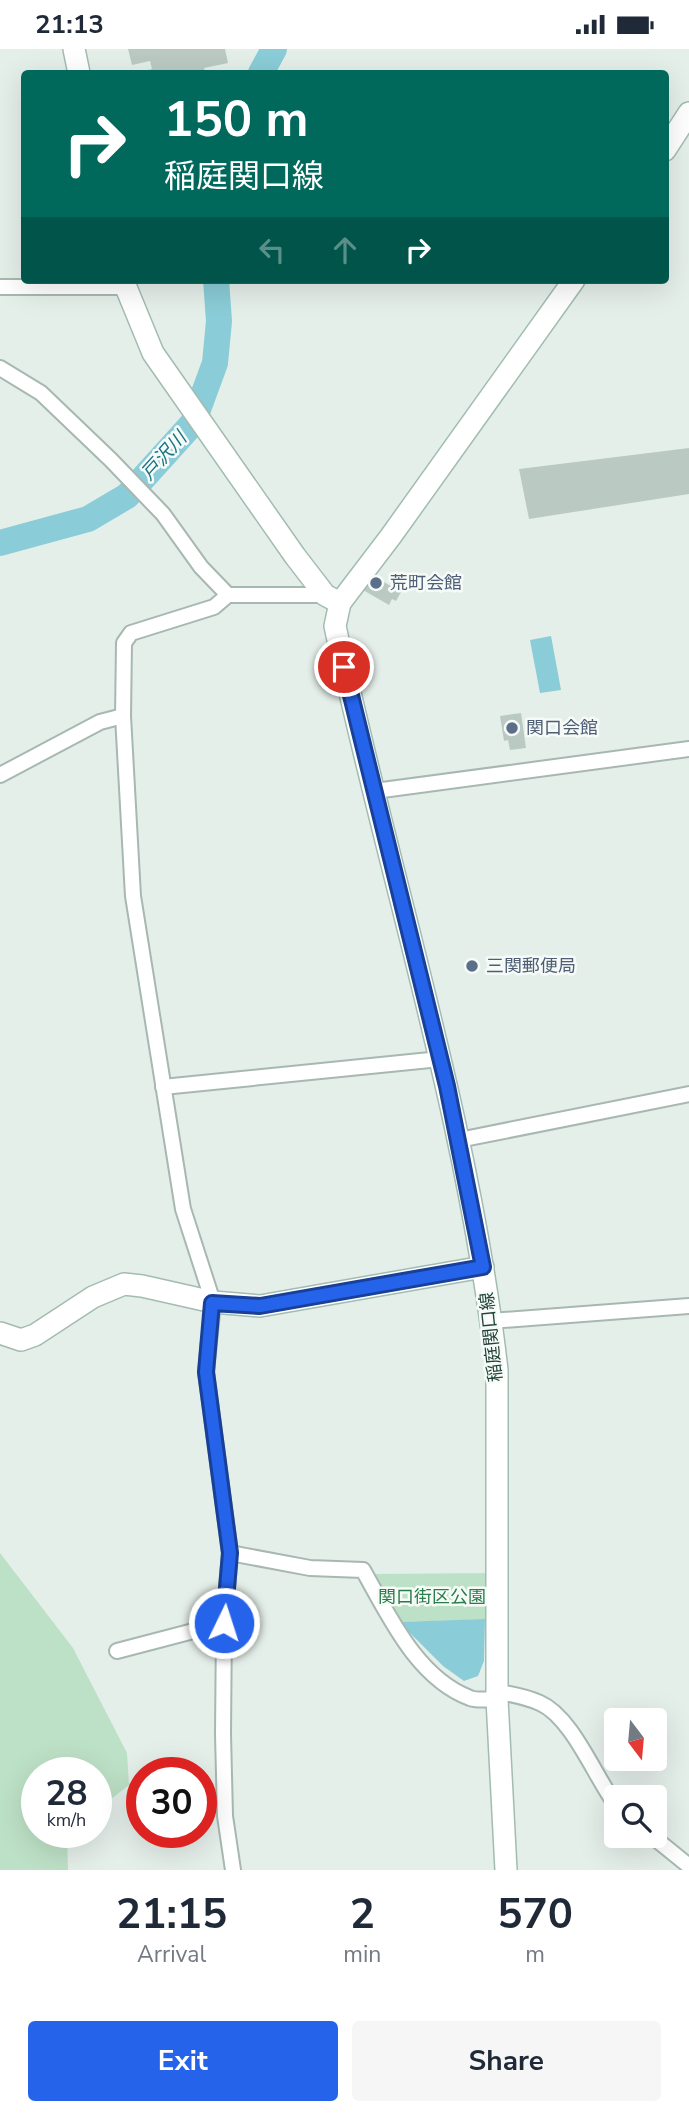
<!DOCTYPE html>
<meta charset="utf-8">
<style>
body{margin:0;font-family:"Nunito Sans","Noto Sans JP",sans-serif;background:#f6f6f7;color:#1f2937;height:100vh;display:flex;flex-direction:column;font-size:26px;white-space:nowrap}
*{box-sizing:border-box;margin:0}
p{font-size:23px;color:#747a83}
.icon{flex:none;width:38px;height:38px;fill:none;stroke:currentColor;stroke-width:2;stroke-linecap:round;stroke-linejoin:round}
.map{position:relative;height:1821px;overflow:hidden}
.sheet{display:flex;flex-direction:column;background:#fff;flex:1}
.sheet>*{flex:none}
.guide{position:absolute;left:21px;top:21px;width:648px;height:214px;border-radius:7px;box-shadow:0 7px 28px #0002;background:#00695c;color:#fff;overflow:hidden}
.needle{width:46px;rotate:164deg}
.fabs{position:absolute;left:604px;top:1659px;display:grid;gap:14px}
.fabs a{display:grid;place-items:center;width:63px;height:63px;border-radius:7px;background:#fff;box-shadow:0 7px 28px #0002;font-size:35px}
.speed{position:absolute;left:21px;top:1708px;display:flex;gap:14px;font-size:35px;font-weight:700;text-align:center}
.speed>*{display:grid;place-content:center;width:91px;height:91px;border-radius:50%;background:#fff;box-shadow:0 7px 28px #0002;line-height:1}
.speed small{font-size:18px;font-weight:400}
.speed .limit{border:10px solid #d22;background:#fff;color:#111}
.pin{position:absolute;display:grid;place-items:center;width:60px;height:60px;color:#fff;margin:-30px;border:4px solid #fff;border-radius:50%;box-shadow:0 2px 7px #0007}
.me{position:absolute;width:77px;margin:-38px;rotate:4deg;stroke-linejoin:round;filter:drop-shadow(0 0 5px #0008)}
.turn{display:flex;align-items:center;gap:24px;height:147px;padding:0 28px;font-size:32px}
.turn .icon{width:91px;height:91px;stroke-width:2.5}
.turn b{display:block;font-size:49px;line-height:60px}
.lanes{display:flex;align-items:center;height:66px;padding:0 28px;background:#0003;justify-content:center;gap:35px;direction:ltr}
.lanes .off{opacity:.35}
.eta{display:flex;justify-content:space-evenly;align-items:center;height:119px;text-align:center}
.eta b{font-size:42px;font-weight:700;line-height:49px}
.button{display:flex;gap:14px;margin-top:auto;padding:14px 28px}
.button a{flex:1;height:80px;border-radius:7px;background:#2563eb;color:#fff;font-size:28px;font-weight:700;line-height:80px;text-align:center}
.button a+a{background:#f6f6f7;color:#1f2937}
.status{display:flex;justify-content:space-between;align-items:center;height:49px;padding:0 35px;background:#fff;direction:ltr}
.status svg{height:19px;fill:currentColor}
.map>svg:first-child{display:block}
</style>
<div class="status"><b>21:13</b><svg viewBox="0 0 49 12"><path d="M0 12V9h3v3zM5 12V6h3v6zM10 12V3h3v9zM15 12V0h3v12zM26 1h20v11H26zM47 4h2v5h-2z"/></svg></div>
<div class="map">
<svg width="689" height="1821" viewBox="0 0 689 1821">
<rect width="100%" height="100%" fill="#e5efea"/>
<g fill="#bde1c6">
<polygon points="0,1504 73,1599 127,1704 129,1736 96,1762 96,1724 37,1724 37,1783 69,1783 67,1785 68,1821 0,1821"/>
<polygon points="494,1524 495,1570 399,1573 369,1525"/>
</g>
<g fill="#8accd7">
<polygon points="551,587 561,641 540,644 530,591"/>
<polygon points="485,1570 484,1612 478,1627 464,1632 443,1617 399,1573"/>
</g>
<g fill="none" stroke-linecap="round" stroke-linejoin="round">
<g stroke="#8accd7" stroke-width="26">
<polyline points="261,24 274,0"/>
<polyline points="0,494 88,470 127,447 193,374 215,314 219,272 216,231"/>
</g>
</g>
<g fill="#bacac3">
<polygon points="128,0 225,0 228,14 204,19 206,24 136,24 152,20 150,12 132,16"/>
<polygon points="689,399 689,445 529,470 519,420"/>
<polygon points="372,526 401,543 396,552 392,550 389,556 363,541"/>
<polygon points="521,664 526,699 510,701 508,691 504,692 500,667"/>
</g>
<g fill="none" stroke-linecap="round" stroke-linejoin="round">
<g stroke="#a7b8b2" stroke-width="18">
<g id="street">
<polyline points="0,238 125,238"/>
<polyline points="0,319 41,344 111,411 163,465 201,518 228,546"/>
<polyline points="0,726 100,673 123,667"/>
<polyline points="375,742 689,700"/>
<polyline points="163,1038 440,1010"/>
<polyline points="459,1091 689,1045"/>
<polyline points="491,1272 689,1257"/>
<path d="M230 1504 310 1519 363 1521C389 1567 417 1629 470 1649 477 1652 489 1650 497 1650"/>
<polyline points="117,1602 224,1574"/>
<path d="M497 1643C512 1645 526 1648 540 1654 572 1668 595 1728 616 1756"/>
<polyline points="652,1787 689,1817"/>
<polyline points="233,1821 225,1767 223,1685 224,1574 230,1504 206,1323 213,1253 183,1160 133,847 123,667 124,594 131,584 214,558 228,546 325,546"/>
</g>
</g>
<g stroke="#a2bcb2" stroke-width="24">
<g id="secondary">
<polyline points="74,0 79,24"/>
<polyline points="665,101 689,64"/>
<polyline points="123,231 153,304 295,507 325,546 340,554"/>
<polyline points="0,1284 21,1291 35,1286 93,1248 124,1235 142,1237 213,1253 260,1257 483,1218"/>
<path d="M506 1821 497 1650V1321C468 1068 388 825 335 577L340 554 391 487 574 231"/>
</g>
</g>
<use href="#street" stroke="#fff" stroke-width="14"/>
<use href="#secondary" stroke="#fff" stroke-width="21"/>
</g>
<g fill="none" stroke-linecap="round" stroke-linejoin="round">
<g stroke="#184099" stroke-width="18">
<polyline id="route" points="224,1574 230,1504 206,1323 212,1254 260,1257 483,1218 447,1037 344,618"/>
</g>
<use href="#route" stroke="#2563eb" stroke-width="12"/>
</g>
<g fill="#5c6f8a" stroke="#f6fbf8" stroke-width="2.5">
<circle cx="376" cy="534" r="7"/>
<circle cx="512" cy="679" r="7"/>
<circle cx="472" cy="917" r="7"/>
</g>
<g text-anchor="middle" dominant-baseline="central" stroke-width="5" stroke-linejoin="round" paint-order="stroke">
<g font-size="18" fill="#4e5e75" stroke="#f6fbf8" text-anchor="start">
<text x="390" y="534">荒町会館</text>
<text x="526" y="679">関口会館</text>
<text x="486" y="917">三関郵便局</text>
</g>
<g font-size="18" fill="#22433a" stroke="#f6fbf8">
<text transform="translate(491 1288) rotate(-96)">稲庭関口線</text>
</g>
<g font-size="18" fill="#297d49" stroke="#f6fbf8">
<text x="432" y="1548">関口街区公園</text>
</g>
<g font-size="19" font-style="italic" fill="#177384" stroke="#f6fbf8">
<text transform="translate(164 407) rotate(-48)">戸沢川</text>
</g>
</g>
</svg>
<div class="fabs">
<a><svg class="needle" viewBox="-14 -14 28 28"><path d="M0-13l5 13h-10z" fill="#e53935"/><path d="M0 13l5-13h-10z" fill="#747a83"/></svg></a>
<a><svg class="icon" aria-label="search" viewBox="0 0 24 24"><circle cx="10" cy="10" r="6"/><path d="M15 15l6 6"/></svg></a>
</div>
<div class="speed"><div>28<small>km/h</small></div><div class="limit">30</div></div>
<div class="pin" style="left:344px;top:618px;background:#d93025"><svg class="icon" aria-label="arrive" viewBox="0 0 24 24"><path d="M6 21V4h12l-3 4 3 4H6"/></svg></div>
<svg class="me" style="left:224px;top:1574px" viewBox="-20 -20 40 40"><circle r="17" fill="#2563eb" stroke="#fff" stroke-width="3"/><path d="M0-11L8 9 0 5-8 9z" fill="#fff"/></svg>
<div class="guide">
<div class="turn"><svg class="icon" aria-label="right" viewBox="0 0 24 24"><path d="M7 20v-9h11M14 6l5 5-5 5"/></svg><div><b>150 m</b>稲庭関口線</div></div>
<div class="lanes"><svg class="icon off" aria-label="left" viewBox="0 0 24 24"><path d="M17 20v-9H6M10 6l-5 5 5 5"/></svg><svg class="icon off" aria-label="ahead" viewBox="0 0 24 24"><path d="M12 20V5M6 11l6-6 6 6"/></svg><svg class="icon" aria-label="right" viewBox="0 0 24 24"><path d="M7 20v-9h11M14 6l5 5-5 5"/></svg></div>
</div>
</div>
<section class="sheet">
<div class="eta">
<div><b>21:15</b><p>Arrival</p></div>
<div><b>2</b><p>min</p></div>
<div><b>570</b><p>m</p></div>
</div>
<div class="button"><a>Exit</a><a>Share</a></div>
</section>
